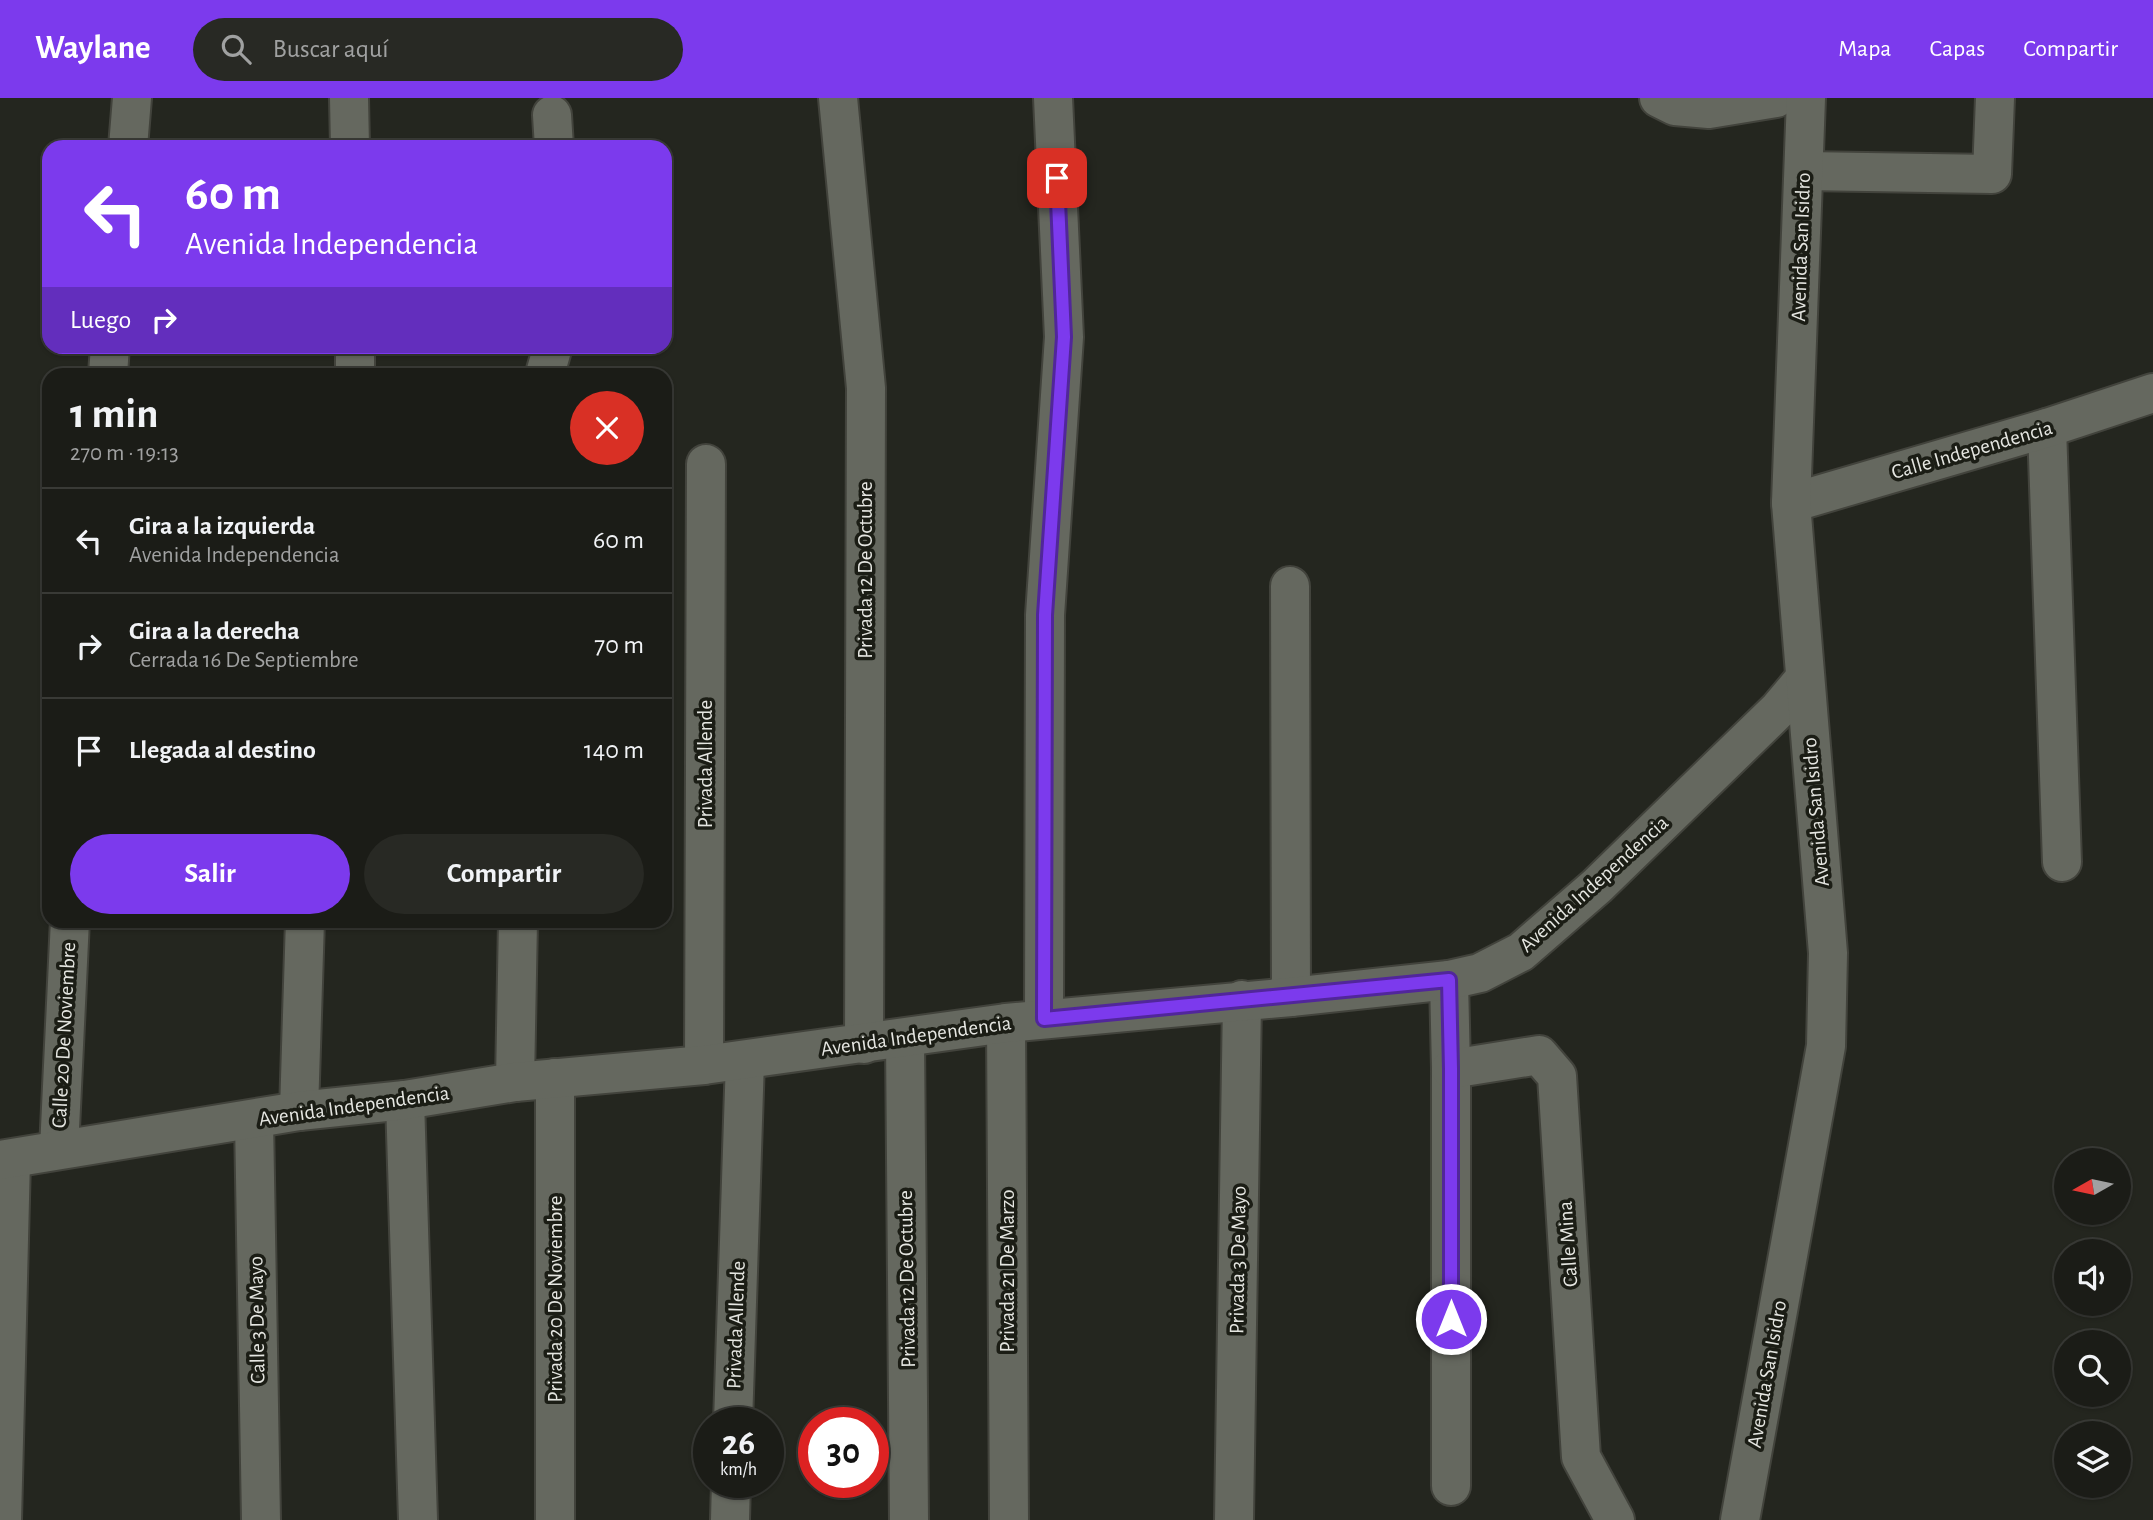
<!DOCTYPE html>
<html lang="es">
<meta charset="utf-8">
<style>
body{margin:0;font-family:"Alegreya Sans",sans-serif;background:#282924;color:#f1f3f6;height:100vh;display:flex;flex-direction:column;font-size:26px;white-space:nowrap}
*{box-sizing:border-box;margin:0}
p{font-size:23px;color:#a0a1a1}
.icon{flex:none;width:38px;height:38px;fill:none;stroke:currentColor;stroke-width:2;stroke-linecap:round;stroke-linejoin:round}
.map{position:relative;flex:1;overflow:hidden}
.details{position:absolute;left:42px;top:270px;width:630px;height:560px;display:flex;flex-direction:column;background:#1b1c17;border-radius:21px;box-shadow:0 2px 5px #0004,0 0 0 2px #393a36}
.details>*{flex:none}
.top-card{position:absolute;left:42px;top:42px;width:630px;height:214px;border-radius:21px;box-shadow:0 2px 5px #0004,0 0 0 2px #393a36;background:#7c3aed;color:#fff;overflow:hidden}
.needle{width:46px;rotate:261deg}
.buttons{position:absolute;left:2054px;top:1050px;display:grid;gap:14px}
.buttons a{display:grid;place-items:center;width:77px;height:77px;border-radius:50%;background:#1b1c17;box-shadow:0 2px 5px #0004,0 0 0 2px #393a36;font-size:35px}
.speed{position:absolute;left:693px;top:1309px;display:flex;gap:14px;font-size:35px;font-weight:700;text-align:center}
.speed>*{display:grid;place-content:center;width:91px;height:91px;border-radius:50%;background:#1b1c17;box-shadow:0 2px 5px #0004,0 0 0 2px #393a36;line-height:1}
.speed small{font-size:18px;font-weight:400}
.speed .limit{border:10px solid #d22;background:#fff;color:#111}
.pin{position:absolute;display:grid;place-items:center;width:60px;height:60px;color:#fff;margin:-30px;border-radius:14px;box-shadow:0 4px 10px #0006}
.me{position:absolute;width:77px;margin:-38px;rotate:0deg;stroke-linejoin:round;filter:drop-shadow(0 0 5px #0008)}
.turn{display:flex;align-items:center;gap:24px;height:147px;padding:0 28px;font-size:32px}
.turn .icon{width:91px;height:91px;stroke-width:2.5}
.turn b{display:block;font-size:49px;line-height:60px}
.then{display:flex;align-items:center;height:66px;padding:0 28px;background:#0003;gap:14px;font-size:26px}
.round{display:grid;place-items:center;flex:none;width:74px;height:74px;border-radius:37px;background:#282924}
.overview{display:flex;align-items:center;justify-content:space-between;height:119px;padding:0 28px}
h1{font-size:42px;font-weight:700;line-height:52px}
.cta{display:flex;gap:14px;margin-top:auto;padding:14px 28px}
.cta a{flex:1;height:80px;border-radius:42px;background:#7c3aed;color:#fff;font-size:28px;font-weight:700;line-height:80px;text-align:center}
.cta a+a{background:#282924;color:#f1f3f6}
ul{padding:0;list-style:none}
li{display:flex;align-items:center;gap:21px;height:105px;padding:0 28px;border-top:2px solid #393a36}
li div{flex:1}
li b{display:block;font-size:26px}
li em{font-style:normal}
header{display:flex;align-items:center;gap:42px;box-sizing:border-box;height:98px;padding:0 35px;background:#7c3aed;color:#fff}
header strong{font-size:33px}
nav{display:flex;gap:38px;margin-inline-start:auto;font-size:24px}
.search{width:490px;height:63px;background:#282924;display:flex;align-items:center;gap:18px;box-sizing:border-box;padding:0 24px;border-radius:38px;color:#a0a1a1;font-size:26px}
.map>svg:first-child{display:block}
</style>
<header>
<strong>Waylane</strong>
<div class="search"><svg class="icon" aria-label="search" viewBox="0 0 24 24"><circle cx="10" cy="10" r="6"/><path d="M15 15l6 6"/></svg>Buscar aquí</div>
<nav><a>Mapa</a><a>Capas</a><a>Compartir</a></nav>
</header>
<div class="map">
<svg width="2153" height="1422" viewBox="0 0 2153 1422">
<rect width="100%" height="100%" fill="#24261f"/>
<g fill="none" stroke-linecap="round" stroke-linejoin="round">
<g stroke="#42433c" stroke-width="42">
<g id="street">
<polyline points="349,0 350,49"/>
<polyline points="838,0 866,290 864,946"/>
<polyline points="1659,0 1675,8 1709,11 1776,0"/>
<polyline points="552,17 554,49"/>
<polyline points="128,49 132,0"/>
<polyline points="1804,73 1992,76 1995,0"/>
<polyline points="355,248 355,276"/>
<polyline points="108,276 110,248"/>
<polyline points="545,276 553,248"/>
<polyline points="2047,330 2062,764"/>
<polyline points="1290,488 1291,899"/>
<polyline points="1449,882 1451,971 1451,1388"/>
<polyline points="1044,921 1045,517 1064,239 1053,0"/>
<polyline points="1006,925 1009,1422"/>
<polyline points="905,940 909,1422"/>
<polyline points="704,967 706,366"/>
<polyline points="1451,971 1539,957 1557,978 1581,1359 1615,1422"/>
<polyline points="555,980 555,1422"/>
<polyline points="515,984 518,822"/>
<polyline points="405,1002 418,1422"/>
<polyline points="299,1013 305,822"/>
<polyline points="254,1022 261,1422"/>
<polyline points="59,1051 70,822"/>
<polyline points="733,1325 745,962"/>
<polyline points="2,1422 11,1061"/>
<polyline points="730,1422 731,1384"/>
<polyline points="1234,1422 1242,902"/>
</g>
</g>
<g stroke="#42433c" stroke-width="42">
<g id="secondary">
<polyline points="1791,405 2047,330 2153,295"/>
<polyline points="0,1062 299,1013 405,1002 515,984 704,967 1006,925 1291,899 1449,882 1480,875 1521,854 1597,788 1779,611 1805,580"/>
<polyline points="1740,1422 1826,948 1828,855 1791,405 1806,0"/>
</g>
</g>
<use href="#street" stroke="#65685f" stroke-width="38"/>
<use href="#secondary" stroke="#65685f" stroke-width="38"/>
</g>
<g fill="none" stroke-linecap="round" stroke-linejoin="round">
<g stroke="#51269a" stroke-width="18">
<polyline id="route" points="1057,80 1064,239 1045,517 1044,921 1449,882 1451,971 1451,1221"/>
</g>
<use href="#route" stroke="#7c3aed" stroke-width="12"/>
</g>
<g text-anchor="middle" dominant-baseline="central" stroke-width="7" stroke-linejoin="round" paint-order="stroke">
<g font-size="21" fill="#e5e6e1" stroke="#1b1d15">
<text transform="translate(1801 149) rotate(-88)">Avenida San Isidro</text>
<text transform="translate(1972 352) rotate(-16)">Calle Independencia</text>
<text transform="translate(865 472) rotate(-90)">Privada 12 De Octubre</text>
<text transform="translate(705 666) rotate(-90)">Privada Allende</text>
<text transform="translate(1816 714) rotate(-95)">Avenida San Isidro</text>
<text transform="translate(1594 786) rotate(-42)">Avenida Independencia</text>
<text transform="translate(64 937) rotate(-87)">Calle 20 De Noviembre</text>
<text transform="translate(916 938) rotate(-8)">Avenida Independencia</text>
<text transform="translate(354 1008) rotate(-8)">Avenida Independencia</text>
<text transform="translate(1568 1146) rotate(-94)">Calle Mina</text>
<text transform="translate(1238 1162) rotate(-89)">Privada 3 De Mayo</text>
<text transform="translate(1007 1173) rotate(-90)">Privada 21 De Marzo</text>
<text transform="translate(907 1181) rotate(-91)">Privada 12 De Octubre</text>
<text transform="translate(555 1201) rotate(-90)">Privada 20 De Noviembre</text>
<text transform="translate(257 1222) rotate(-91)">Calle 3 De Mayo</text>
<text transform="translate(736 1227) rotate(-88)">Privada Allende</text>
<text transform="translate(1767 1276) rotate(-80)">Avenida San Isidro</text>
</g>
</g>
</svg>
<div class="buttons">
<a><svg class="needle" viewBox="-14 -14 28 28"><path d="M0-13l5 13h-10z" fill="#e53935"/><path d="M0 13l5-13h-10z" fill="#a0a1a1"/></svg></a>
<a><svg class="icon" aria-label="sound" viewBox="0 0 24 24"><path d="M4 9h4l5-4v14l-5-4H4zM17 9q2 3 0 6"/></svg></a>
<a><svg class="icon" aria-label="search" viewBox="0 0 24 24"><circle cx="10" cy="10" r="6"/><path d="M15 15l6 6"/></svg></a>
<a><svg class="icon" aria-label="layers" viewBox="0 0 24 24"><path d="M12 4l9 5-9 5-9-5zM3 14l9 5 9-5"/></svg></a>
</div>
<div class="speed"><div>26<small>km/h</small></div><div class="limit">30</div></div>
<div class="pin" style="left:1057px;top:80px;background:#d93025"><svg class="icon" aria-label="arrive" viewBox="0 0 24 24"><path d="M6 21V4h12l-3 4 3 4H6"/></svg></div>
<svg class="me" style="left:1451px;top:1221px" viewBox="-20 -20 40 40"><circle r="17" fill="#7c3aed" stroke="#fff" stroke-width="3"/><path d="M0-11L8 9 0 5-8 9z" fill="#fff"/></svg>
<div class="top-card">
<div class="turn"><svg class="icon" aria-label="left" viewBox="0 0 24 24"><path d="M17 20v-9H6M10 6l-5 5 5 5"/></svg><div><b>60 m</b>Avenida Independencia</div></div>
<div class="then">Luego<svg class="icon" aria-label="right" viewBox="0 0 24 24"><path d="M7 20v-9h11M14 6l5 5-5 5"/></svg></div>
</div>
<section class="details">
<div class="overview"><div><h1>1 min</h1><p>270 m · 19:13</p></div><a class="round" style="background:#d93025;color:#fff"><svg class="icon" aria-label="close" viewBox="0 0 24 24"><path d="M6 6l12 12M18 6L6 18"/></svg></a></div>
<ul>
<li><svg class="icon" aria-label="left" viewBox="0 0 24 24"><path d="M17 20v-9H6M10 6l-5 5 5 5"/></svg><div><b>Gira a la izquierda</b><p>Avenida Independencia</p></div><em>60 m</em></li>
<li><svg class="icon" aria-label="right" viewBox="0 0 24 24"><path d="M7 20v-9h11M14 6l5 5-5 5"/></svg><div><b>Gira a la derecha</b><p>Cerrada 16 De Septiembre</p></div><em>70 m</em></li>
<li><svg class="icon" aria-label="arrive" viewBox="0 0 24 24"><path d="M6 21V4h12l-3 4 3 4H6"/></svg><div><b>Llegada al destino</b></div><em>140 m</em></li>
</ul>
<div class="cta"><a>Salir</a><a>Compartir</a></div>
</section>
</div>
